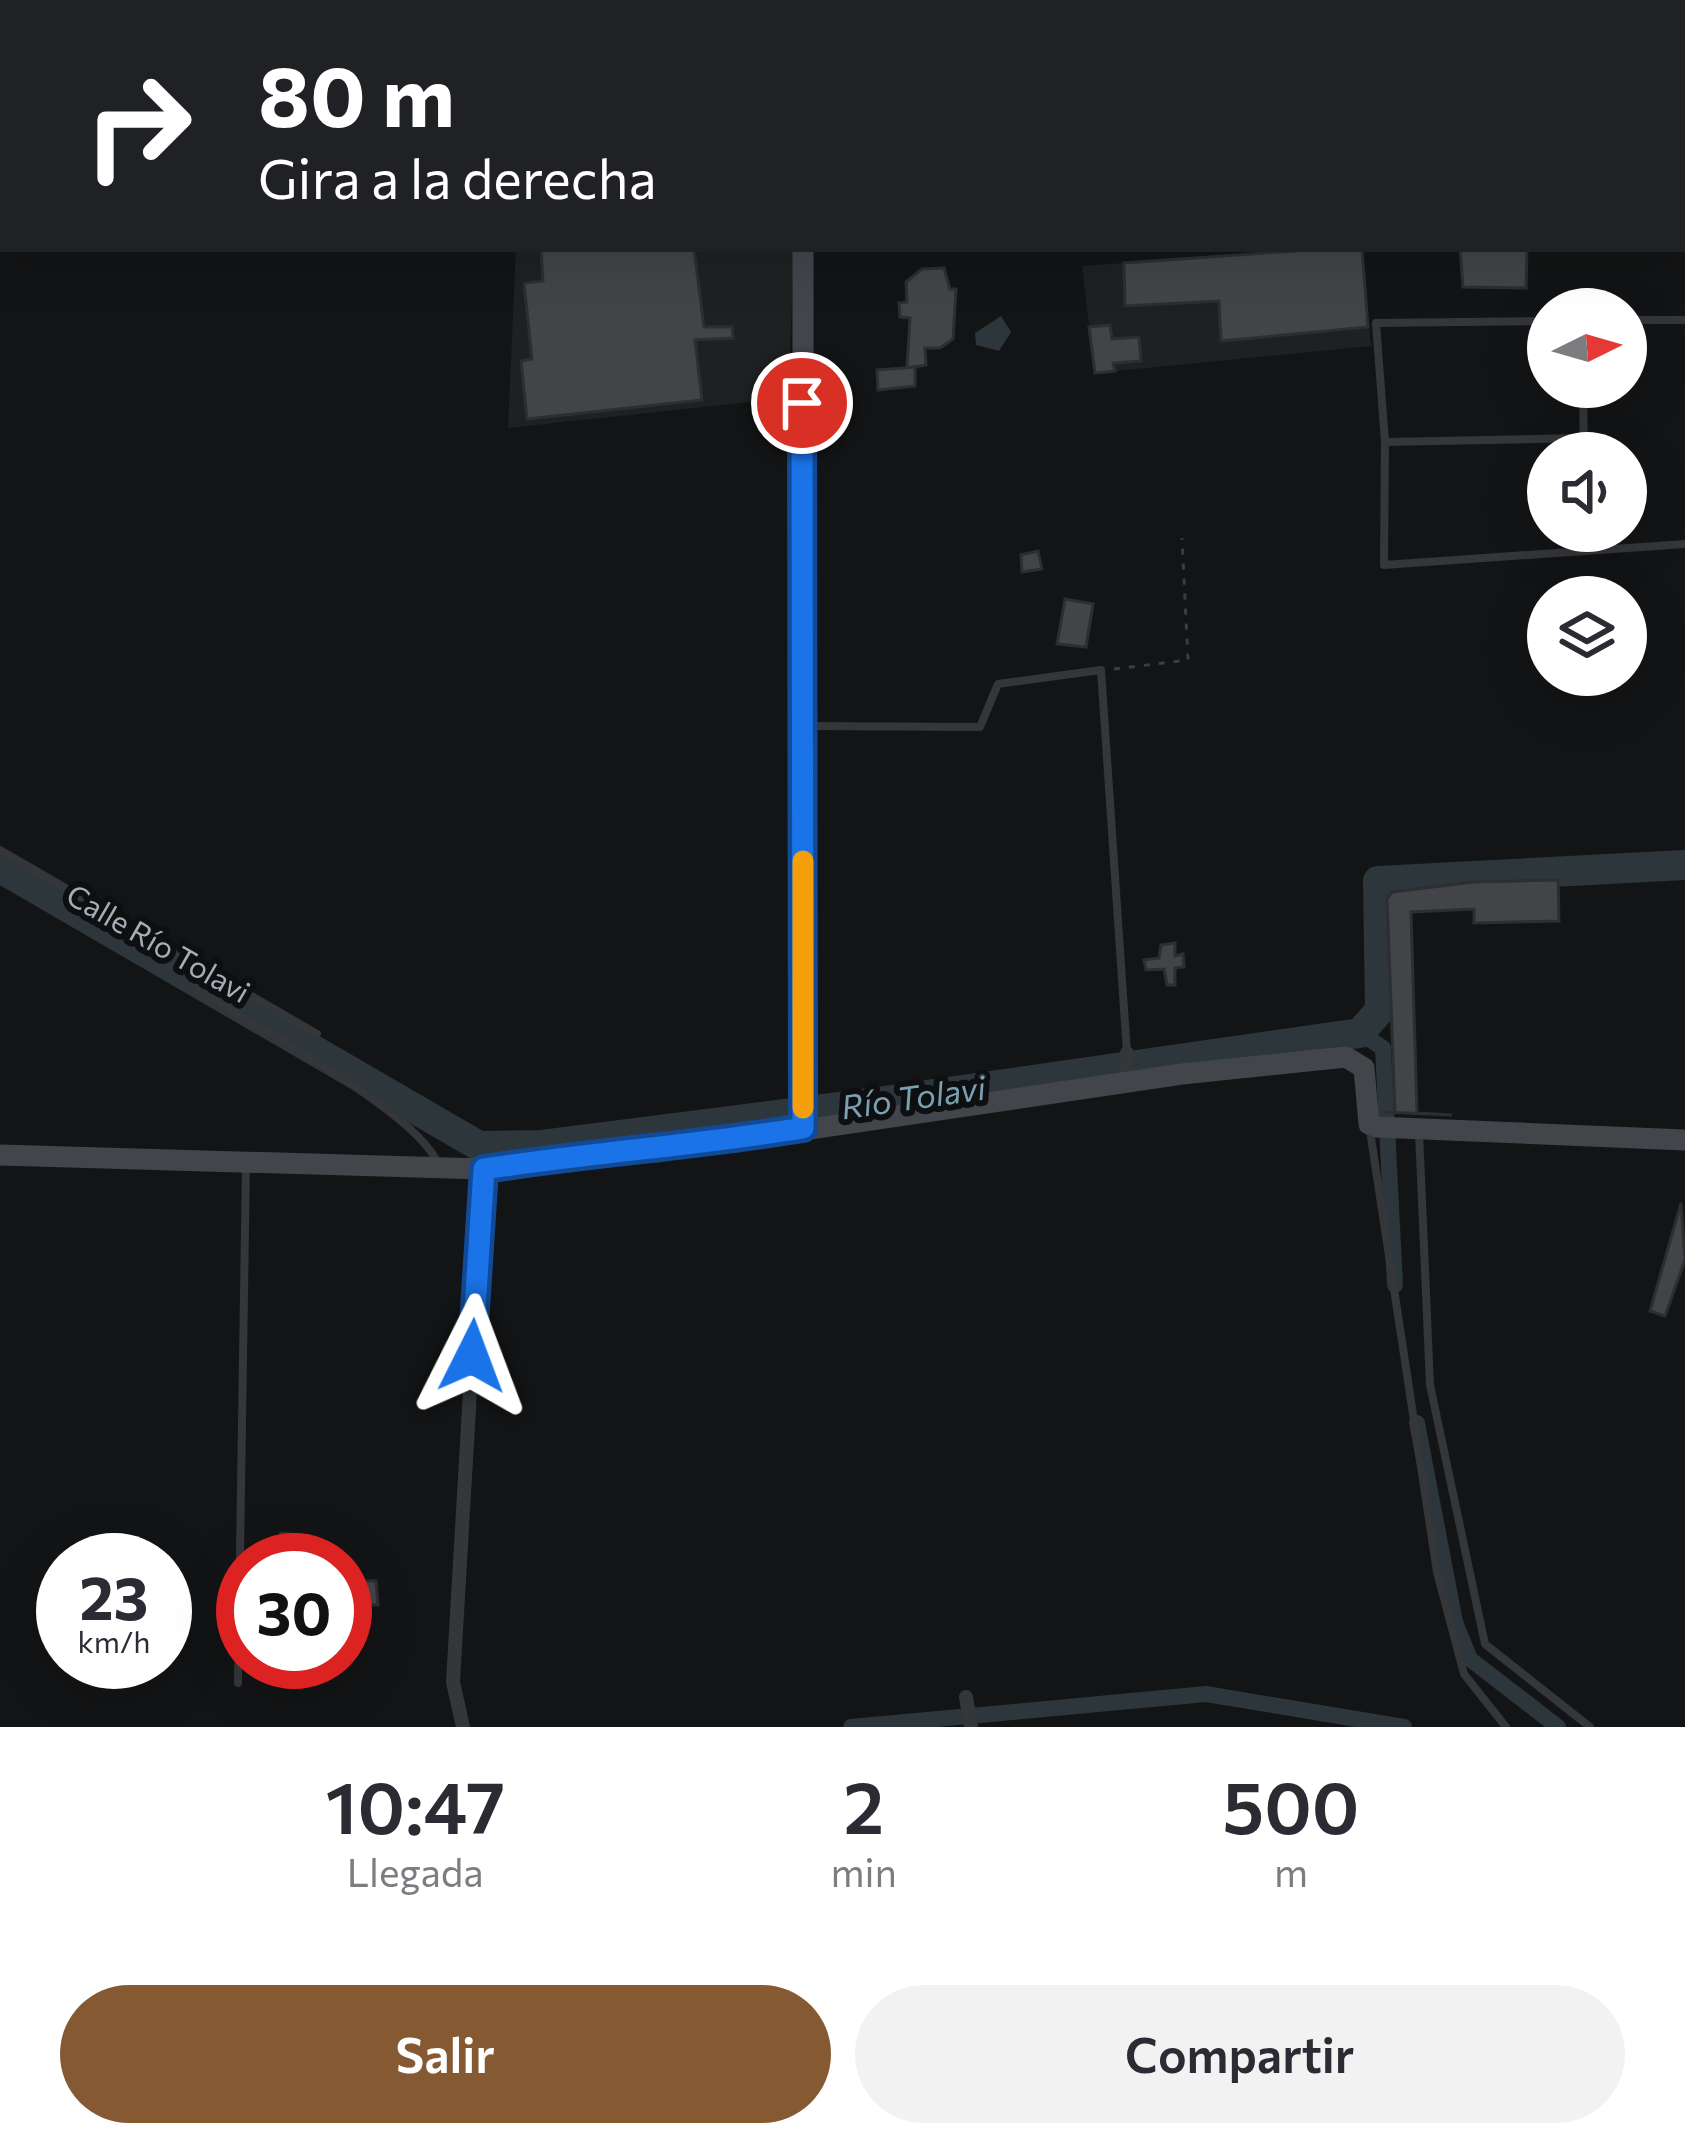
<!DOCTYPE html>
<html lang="es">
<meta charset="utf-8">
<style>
body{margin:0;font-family:Commissioner,sans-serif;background:#f2f2f3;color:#2b2b33;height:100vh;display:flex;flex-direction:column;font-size:45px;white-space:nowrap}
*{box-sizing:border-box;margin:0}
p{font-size:39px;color:#7c7c81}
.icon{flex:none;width:66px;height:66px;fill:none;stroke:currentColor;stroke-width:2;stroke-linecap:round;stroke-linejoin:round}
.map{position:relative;height:1727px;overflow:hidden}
.side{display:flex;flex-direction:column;background:#fff;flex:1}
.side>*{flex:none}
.hud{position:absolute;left:0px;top:0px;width:1686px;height:252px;box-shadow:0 12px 48px #0002;background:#202124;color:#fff;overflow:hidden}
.needle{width:78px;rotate:85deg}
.buttons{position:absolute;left:1527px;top:288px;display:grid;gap:24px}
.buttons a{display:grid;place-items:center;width:120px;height:120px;border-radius:50%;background:#fff;box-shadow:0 12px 48px #0002;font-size:60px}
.speed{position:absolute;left:36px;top:1533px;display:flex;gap:24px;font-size:60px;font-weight:700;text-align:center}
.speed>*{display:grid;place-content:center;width:156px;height:156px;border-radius:50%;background:#fff;box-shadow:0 12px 48px #0002;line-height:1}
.speed small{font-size:30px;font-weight:400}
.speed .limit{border:18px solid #d22;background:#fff;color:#111}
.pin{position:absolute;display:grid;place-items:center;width:102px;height:102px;color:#fff;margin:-51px;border:6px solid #fff;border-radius:50%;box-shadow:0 3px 12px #0007}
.me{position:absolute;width:132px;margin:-66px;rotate:3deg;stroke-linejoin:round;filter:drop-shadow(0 0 9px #0008)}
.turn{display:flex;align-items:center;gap:42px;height:252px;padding:0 60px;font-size:54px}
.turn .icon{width:156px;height:156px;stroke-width:2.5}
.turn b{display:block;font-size:84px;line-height:102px}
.eta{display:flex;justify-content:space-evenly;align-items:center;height:204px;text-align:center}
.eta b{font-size:72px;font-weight:600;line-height:84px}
.cta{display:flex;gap:24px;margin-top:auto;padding:24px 60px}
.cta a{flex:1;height:138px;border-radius:72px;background:#855931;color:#fff;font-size:48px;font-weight:600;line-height:138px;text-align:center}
.cta a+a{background:#f2f2f3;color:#2b2b33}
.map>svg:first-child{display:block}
</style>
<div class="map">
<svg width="1685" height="1727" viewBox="0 0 1685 1727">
<rect width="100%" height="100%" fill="#131415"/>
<g fill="#1f2022">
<polygon points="516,249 794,249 788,398 508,428"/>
<polygon points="1322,249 1362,249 1371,346 1095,373 1082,266"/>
</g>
<polygon fill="#2c363b" points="1001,316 1011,332 999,351 976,345 975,333"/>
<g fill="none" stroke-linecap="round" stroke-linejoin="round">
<g stroke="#2c363b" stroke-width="16">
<polyline points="1360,1033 1383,1048 1395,1285"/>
<polyline points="1417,1423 1455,1622 1470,1659 1558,1727"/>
<polyline points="851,1727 1206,1694 1404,1727"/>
</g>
<polyline stroke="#2c363b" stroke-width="30" points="0,868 479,1146 542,1145 886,1101 1360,1033 1380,1010 1378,881 1685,865"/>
</g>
<g fill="#424448" stroke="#2d2e31" stroke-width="3">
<polygon points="541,249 694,249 704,327 732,327 733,338 695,340 702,400 527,419 521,361 532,359 524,283 543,281"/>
<polygon points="1322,249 1362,249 1368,327 1221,341 1219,301 1125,306 1124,263"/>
<polygon points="1460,249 1527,249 1526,288 1463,287"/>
<polygon points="944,268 950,289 956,289 953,339 940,348 925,348 926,365 907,368 910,318 900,317 899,303 907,302 906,282 922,269"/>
<polygon points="1110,325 1112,339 1139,337 1141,361 1113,363 1115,371 1095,373 1089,327"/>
<polygon points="915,367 915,386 878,390 877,370"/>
<polygon points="1038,551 1042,569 1022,572 1021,555"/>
<polygon points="1065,599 1093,604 1086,647 1057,644"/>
<polygon points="1558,880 1559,921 1474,923 1474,909 1411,912 1417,1113 1452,1115 1383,1112 1395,1112 1387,899 1392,892 1473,882"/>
<polygon points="1175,943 1175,956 1183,954 1184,967 1175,968 1175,985 1167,985 1164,969 1146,970 1144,960 1159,958 1161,945"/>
<polygon points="1681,1203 1685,1260 1665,1316 1650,1311"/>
<polygon points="281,1533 310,1536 308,1560 279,1558"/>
<polygon points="350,1581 376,1581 378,1605 351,1604"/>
</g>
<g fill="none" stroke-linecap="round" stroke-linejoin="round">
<polyline stroke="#3a3d41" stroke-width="3" stroke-dasharray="6 9" stroke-linecap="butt" points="1114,669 1188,660 1182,538"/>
<g stroke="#34363a" stroke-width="8">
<polyline points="1626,320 1685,320"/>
<polyline points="1548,321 1376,323 1385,442 1384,565 1685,544"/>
<polyline points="1583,387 1584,453"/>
<polyline points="1385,442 1583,438"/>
<polyline points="1586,531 1587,551"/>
<polyline points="805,726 980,727 998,684 1101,670 1127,1053"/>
<polyline points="0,850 317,1034"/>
<path d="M197 990C249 1023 424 1115 439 1167"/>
<polyline points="1370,1131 1437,1572 1464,1674 1506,1727"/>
<polyline points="1419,1132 1430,1385 1485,1644 1590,1727"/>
<polyline points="238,1683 246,1164"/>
</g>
<g stroke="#34363a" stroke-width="14">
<polyline points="1125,1082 1127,1053"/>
<polyline points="966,1697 971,1727"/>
<polyline points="463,1727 453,1682 483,1169"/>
</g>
<g stroke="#42454a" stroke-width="21">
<polyline points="804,3 804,0"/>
<polyline points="803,249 803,1128"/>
<polyline points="0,1155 483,1169 582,1154 655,1152 1182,1074 1346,1057 1364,1068 1369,1124 1377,1127 1685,1140"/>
</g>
</g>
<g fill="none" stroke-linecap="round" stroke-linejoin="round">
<g stroke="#114b97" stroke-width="30">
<path id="route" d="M472 1356 484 1169C590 1153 697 1145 803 1128L802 403"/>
</g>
<use href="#route" stroke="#1a73e8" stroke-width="21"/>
<polyline stroke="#f59e0b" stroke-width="21" points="803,861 803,1108"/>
</g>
<g text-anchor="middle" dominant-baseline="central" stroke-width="12" stroke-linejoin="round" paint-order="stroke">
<g font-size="30" fill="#a5adb6" stroke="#0e0f10">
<text transform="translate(159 942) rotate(30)">Calle Río Tolavi</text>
</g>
<g font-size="33" font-style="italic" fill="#7ba0b1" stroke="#0e0f10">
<text transform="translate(913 1096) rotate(-8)">Río Tolavi</text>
</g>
</g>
</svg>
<div class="buttons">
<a><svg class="needle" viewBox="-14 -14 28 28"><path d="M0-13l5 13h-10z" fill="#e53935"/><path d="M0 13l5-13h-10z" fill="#7c7c81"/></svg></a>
<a><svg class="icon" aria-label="sound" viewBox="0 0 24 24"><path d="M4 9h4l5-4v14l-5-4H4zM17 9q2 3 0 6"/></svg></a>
<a><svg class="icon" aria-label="layers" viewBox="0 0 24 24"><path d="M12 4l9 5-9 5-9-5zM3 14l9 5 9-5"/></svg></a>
</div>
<div class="speed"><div>23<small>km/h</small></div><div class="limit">30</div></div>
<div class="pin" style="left:802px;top:403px;background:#d93025"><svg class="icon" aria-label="arrive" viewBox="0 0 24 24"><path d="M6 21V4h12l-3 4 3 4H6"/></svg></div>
<svg class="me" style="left:472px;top:1356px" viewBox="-20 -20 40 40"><path d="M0-17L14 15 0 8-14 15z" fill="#1a73e8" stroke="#fff" stroke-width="4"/></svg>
<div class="hud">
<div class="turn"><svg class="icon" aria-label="right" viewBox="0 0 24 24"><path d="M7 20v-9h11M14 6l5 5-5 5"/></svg><div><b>80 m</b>Gira a la derecha</div></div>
</div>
</div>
<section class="side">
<div class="eta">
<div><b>10:47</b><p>Llegada</p></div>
<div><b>2</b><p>min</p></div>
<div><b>500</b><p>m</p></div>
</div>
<div class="cta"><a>Salir</a><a>Compartir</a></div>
</section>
